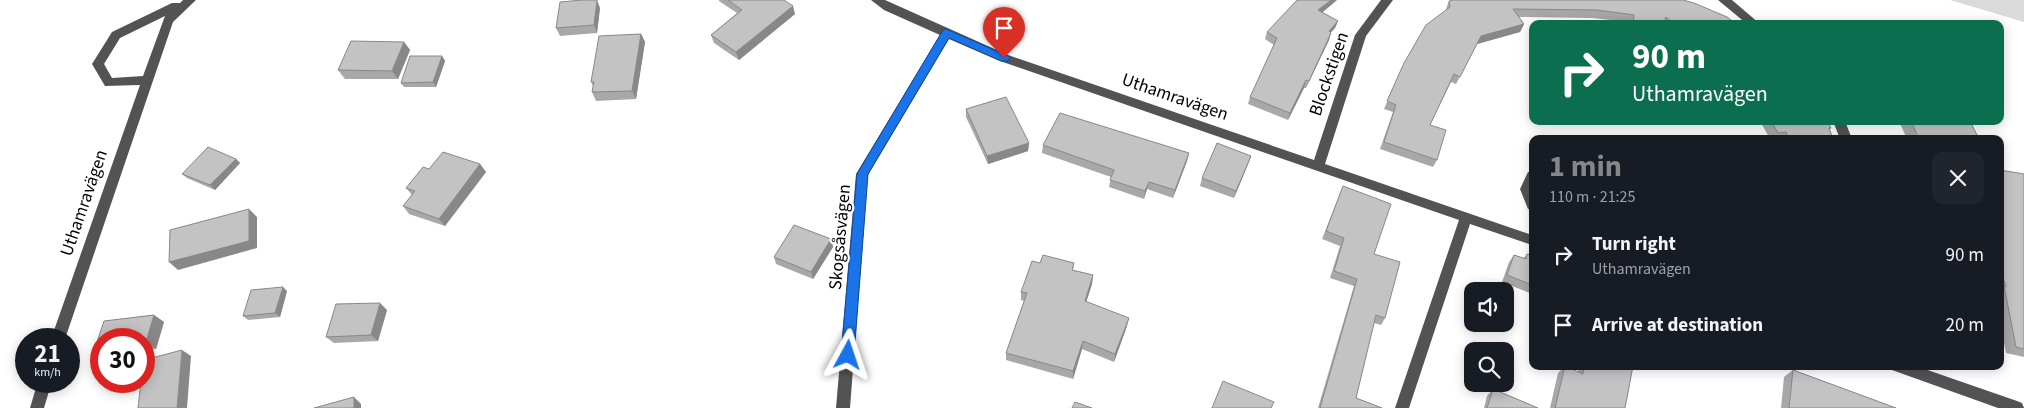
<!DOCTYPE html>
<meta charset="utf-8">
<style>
body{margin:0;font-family:"Source Sans 3",sans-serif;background:#20242c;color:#f1f3f6;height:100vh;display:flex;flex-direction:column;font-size:19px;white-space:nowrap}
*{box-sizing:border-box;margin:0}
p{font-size:16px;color:#9ea1a6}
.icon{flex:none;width:28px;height:28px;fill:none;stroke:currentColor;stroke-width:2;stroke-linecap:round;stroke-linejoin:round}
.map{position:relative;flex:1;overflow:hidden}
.side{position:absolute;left:1529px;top:135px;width:475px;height:235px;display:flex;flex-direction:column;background:#171b24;border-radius:10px;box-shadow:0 2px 12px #0003}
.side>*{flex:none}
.hud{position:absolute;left:1529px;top:20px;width:475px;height:105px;border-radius:10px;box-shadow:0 2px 12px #0003;background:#0b6e4f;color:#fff;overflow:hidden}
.tools{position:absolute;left:1464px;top:282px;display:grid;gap:10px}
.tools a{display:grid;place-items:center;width:50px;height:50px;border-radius:10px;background:#171b24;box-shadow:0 2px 12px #0003;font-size:25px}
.speed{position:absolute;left:15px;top:328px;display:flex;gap:10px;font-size:25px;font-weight:700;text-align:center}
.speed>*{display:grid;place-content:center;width:65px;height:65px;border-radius:50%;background:#171b24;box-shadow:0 2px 12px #0003;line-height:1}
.speed small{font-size:12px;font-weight:400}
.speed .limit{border:8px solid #d22;background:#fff;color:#111}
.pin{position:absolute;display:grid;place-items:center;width:42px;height:42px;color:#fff;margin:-51px -21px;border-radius:50% 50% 50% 0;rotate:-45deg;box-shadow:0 0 5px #0007}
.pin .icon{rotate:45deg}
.me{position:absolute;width:55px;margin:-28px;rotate:5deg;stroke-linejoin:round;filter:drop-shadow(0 0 4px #0008)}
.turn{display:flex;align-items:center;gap:18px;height:105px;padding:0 20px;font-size:22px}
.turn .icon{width:65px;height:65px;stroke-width:2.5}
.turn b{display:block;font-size:35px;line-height:42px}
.round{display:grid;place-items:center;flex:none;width:52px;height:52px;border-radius:10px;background:#20242c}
.overview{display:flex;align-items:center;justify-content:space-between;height:85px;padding:0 20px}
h1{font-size:30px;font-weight:700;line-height:38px;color:#858687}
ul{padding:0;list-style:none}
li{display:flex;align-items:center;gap:15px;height:70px;padding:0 20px}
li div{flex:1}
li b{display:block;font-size:19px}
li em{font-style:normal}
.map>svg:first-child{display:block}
</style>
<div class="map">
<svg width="2024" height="408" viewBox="0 0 2024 408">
<rect width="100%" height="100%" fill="#fff"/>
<polygon fill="#dadada" points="1950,0 2024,0 2024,22"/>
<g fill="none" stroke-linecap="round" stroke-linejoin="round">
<g fill="#535353" fill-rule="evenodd">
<path d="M183 0H196L173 22 65 339H51L140 85 105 86 92 64 112 32 172 3H180ZM165 16 143 76 112 78 104 64 120 38Z"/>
<polygon points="871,0 885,0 1008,55 1314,160 1355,35 1381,0 1393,0 1366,36 1325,164 1532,235 1532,245 1470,224 1409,408 1395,408 1459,220 1000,61 949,39 868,175 850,408 836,408 856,174 940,35 884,10"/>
<polygon points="1718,0 1732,0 1760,24 1747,24"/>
<polygon points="1833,121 1845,121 1852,139 1840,139"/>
<polygon points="1532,171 1532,210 1528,209 1520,189 1528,172"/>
<polygon points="1890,366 1916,366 2017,401 2022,403 2024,408 1998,408 1892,370"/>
<polygon points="38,381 52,381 44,408 30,408"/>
</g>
</g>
<g fill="#a8a8a8">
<polygon points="719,0 784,0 795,14 739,60 714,43 711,35 737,13 719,1"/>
<polygon points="1337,0 1322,12 1338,21 1335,28 1331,32 1329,40 1306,88 1304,88 1288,120 1248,104 1250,97 1274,45 1265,39 1267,32"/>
<polygon points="1683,0 1736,24 1629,24 1629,22 1592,18 1519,17 1524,24 1520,32 1477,44 1456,84 1451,82 1430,125 1437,160 1433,167 1380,149 1393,112 1384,109 1404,63 1446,10 1446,9 1449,1"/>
<polygon points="600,8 597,33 560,36 556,28"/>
<polygon points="641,34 645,42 636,99 596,101 592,92 593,86 591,82"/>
<polygon points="404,42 410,50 398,79 345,79 338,70"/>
<polygon points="442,56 445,61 436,87 404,87 401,83"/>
<polygon points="966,109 1029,143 1028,151 988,164 966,117"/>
<polygon points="1760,121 1827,121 1831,128 1829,130 1833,139 1770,139"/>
<polygon points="1899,121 1970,121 1979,139 1907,139"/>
<polygon points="1043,145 1189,153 1187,161 1173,198 1147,189 1144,199 1109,187 1111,177 1042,153"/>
<polygon points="1251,156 1248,164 1234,198 1200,186 1202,178"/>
<polygon points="236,159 240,163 215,190 187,178 182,174"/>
<polygon points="480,164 486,172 445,226 409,214 403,206 412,195 406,188 429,169"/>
<polygon points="2000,170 2024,174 2024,357 2006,353 2000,323"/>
<polygon points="1343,186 1374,254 1385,318 1381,325 1374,323 1356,398 1382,408 1318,408 1354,286 1330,278 1340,246 1322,239"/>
<polygon points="831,239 833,247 813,279 776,264 774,257"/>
<polygon points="1527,254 1532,255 1532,294 1502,282 1509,262 1514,255 1524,258"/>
<polygon points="1040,263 1074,263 1073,270 1093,275 1092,284 1086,302 1127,326 1114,362 1082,349 1073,379 1006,360 1006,353 1024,301 1021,300 1021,292"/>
<polygon points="287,291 280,317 248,320 243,316"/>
<polygon points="387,310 378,341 334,343 326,337"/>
<polygon points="154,315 164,322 156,349 144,350 144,339 101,339 101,352 95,348 104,321"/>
<polygon points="1565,366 1578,372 1579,366 1633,366 1625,408 1550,408 1558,373"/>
<polygon points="1793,370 1896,408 1781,408 1784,377"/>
<polygon points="1493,389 1538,408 1484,408 1487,396"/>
</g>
<g fill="#888">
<polygon points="597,0 600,8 597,33 594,25"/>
<polygon points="1331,0 1337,0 1316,18 1318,10"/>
<polygon points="793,6 795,14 739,60 736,52"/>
<polygon points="1338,21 1335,28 1326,38 1329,31"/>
<polygon points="1524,24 1520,32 1477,44 1481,36"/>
<polygon points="1331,33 1329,40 1306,88 1309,81"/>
<polygon points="641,34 645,42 636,99 632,91"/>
<polygon points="404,42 410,50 398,79 392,71"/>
<polygon points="442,56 445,61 436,87 433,82"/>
<polygon points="1306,80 1304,88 1288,120 1290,113"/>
<polygon points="1029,143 1028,151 988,164 987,156"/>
<polygon points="1189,153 1187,161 1173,198 1175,190"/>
<polygon points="1251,156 1248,164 1234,198 1236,191"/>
<polygon points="236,159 240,163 215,190 210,185"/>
<polygon points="480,164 486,172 445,226 439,219"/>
<polygon points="1149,182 1147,189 1144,199 1145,191"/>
<polygon points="249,209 257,217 257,248 178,270 169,262"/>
<polygon points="831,239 833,247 813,279 811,272"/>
<polygon points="1093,275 1092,284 1084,309 1085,301"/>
<polygon points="283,287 287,291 280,317 275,313"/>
<polygon points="380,303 387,310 378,341 371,335"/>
<polygon points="154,315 164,322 156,349 146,342"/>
<polygon points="1129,318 1127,326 1114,362 1115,354"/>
<polygon points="1083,341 1082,349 1073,379 1073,371"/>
<polygon points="182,350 191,356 187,408 177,408"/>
<polygon points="354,397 361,404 361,408 354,408"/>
</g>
<g fill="#c3c3c3" stroke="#888">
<polygon points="582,0 597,0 594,25 556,28 560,2"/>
<polygon points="728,0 784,0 793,6 736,52 711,35 742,10"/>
<polygon points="1297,0 1331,0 1318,10 1338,21 1329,31 1331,33 1309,81 1306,80 1290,113 1250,97 1277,38 1267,32"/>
<polygon points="1453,0 1683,0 1694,3 1727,17 1736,24 1674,24 1666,17 1664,24 1640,24 1633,21 1634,15 1597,10 1513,9 1524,24 1481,36 1460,77 1454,74 1430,125 1446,130 1437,160 1384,142 1396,105 1387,101 1404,63 1426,25 1450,7 1449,1"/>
<polygon points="641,34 632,91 592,92 594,82 591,82 599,36"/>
<polygon points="351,41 404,42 392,71 338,70"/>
<polygon points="410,56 442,56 433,82 401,83"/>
<polygon points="1006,97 1029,143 987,156 966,109"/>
<polygon points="1060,113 1189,153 1175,190 1149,182 1145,191 1110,180 1114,170 1043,145"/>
<polygon points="1771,121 1827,121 1831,128 1829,128 1833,139 1789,139 1786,132 1778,133"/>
<polygon points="1911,121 1970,121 1979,139 1919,139"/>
<polygon points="1217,143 1251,156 1236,191 1202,178"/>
<polygon points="208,147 236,159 210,185 182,174"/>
<polygon points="443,152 480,164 439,219 403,206 415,191 406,188 423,167 429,169"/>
<polygon points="2000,170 2024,174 2024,349 2016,347 2004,286 2006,287 2000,267"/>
<polygon points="1343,186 1391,204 1374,254 1400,262 1385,318 1376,315 1356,398 1382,408 1320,408 1357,279 1334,271 1344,238 1326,231"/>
<polygon points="249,209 249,241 169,262 170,230"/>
<polygon points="794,225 831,239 811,272 774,257"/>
<polygon points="1527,254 1532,255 1532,285 1507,275 1514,255 1526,259"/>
<polygon points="1043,255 1074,263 1072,270 1093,275 1085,301 1129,318 1115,354 1083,341 1073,371 1006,353 1027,293 1021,292 1032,261 1040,263"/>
<polygon points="283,287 275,313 243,316 251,290"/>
<polygon points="380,303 371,335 326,337 336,304"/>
<polygon points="154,315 146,342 144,342 144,339 101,339 101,347 95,348 104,321"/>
<polygon points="182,350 177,408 138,408 141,381 144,381 144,360"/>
<polygon points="1565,366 1583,374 1584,366 1633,366 1625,408 1555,408"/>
<polygon points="1793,370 1896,408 1789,408"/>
<polygon points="1223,381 1274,402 1271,408 1212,408"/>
<polygon points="1493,389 1538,408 1487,408"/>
<polygon points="354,397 354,408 314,408"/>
<polygon points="1075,402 1092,408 1072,408"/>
</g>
<polygon fill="#1a73e8" stroke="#114b97" points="946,29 1008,56 1010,58 1008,61 1001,61 949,38 868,174 854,355 852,359 848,361 843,359 841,355 857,174 943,30"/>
<g text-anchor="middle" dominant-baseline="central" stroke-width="4.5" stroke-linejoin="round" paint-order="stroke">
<g font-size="18" fill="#000" stroke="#fff">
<text transform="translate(1329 74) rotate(-71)">Blockstigen</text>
<text transform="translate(1175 97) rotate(19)">Uthamravägen</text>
<text transform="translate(84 203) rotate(-71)">Uthamravägen</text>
<text transform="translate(840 237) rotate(-85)">Skogsåsvägen</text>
</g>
</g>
</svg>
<div class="tools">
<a><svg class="icon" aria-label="sound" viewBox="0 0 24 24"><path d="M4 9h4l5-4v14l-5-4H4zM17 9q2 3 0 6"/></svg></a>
<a><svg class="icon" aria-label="search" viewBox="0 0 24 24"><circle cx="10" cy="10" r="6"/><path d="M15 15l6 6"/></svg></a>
</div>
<div class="speed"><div>21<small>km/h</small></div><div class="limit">30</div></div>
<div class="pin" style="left:1004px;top:58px;background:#d93025"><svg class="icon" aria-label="arrive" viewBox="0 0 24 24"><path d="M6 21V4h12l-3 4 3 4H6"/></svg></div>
<svg class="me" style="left:848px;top:355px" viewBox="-20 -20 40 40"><path d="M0-17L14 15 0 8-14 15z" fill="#1a73e8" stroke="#fff" stroke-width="4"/></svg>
<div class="hud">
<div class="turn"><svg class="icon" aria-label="right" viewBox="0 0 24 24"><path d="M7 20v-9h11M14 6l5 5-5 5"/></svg><div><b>90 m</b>Uthamravägen</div></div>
</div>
<section class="side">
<div class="overview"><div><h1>1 min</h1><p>110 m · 21:25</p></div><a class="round"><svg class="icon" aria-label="close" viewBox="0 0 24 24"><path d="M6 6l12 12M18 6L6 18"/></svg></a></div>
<ul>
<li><svg class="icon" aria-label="right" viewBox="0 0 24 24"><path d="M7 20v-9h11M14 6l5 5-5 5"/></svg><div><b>Turn right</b><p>Uthamravägen</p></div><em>90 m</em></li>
<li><svg class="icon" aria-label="arrive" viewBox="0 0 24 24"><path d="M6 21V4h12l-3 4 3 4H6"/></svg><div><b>Arrive at destination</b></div><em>20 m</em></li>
</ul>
</section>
</div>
